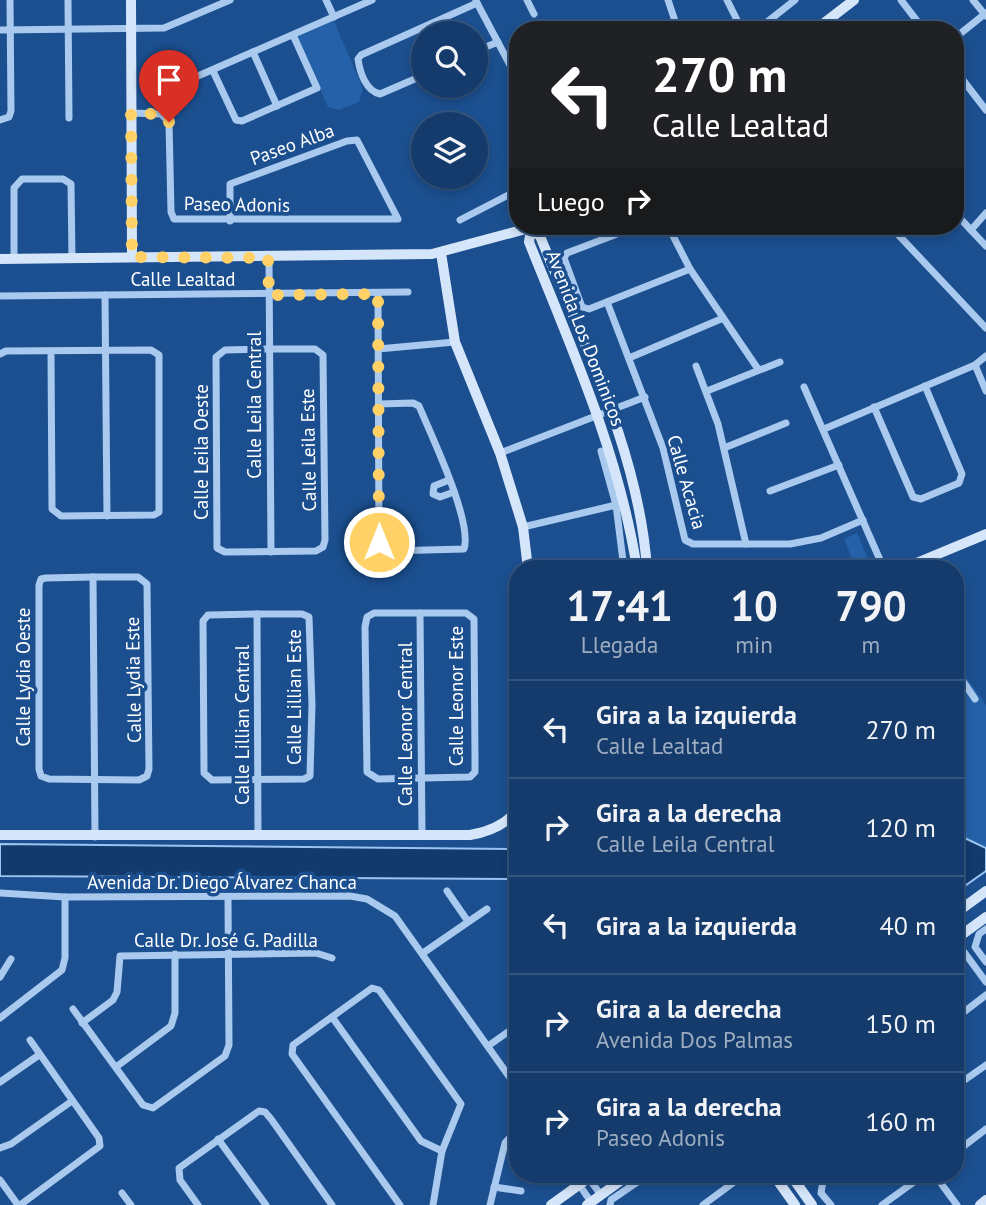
<!DOCTYPE html>
<html lang="es">
<meta charset="utf-8">
<style>
body{margin:0;font-family:"PT Sans",sans-serif;background:#1d4271;color:#f1f3f6;height:100vh;display:flex;flex-direction:column;font-size:26px;white-space:nowrap}
*{box-sizing:border-box;margin:0}
p{font-size:23px;color:#9dadc1}
.icon{flex:none;width:38px;height:38px;fill:none;stroke:currentColor;stroke-width:2;stroke-linecap:round;stroke-linejoin:round}
.map{position:relative;flex:1;overflow:hidden}
.sheet{position:absolute;left:509px;top:560px;width:455px;height:623px;display:flex;flex-direction:column;background:#143b6b;border-radius:28px;box-shadow:0 4px 10px #0003,0 0 0 2px #33557e}
.sheet>*{flex:none}
.hud{position:absolute;left:509px;top:21px;width:455px;height:214px;border-radius:28px;box-shadow:0 4px 10px #0003,0 0 0 2px #33557e;background:#202124;color:#fff;overflow:hidden}
.buttons{position:absolute;left:411px;top:21px;display:grid;gap:14px}
.buttons a{display:grid;place-items:center;width:77px;height:77px;border-radius:50%;background:#143b6b;box-shadow:0 4px 10px #0003,0 0 0 2px #33557e;font-size:35px}
.pin{position:absolute;display:grid;place-items:center;width:60px;height:60px;color:#fff;margin:-72px -30px;border-radius:50% 50% 50% 0;rotate:-45deg;box-shadow:0 0 7px #0007}
.pin .icon{rotate:45deg}
.me{position:absolute;width:77px;margin:-38px;rotate:0deg;stroke-linejoin:round;filter:drop-shadow(0 0 5px #0008)}
.turn{display:flex;align-items:center;gap:24px;height:147px;padding:0 28px;font-size:32px}
.turn .icon{width:91px;height:91px;stroke-width:2.5}
.turn b{display:block;font-size:49px;line-height:60px}
.then{display:flex;align-items:center;height:66px;padding:0 28px;background:#0003;gap:14px;font-size:26px}
.eta{display:flex;justify-content:space-evenly;align-items:center;height:119px;text-align:center}
.eta b{font-size:42px;font-weight:800;line-height:49px}
ul{padding:0;list-style:none}
li{display:flex;align-items:center;gap:21px;height:98px;padding:0 28px;border-top:2px solid #33557e}
li div{flex:1}
li b{display:block;font-size:26px}
li em{font-style:normal}
.map>svg:first-child{display:block}
</style>
<div class="map">
<svg width="986" height="1205" viewBox="0 0 986 1205">
<rect width="100%" height="100%" fill="#1b4f8f"/>
<g fill="#2461a8">
<polygon points="333,19 363,89 359,102 339,110 328,107 296,35"/>
<polygon points="857,533 870,564 856,569 844,539"/>
<polygon points="956,663 986,705 986,848 956,834"/>
</g>
<g fill="#123a6d" stroke="#9cc4f0" stroke-width="2">
<polygon points="956,834 986,848 986,871 956,892"/>
<polygon points="0,844 518,849 518,879 0,876"/>
</g>
<g fill="none" stroke-linecap="round" stroke-linejoin="round">
<g stroke="#a9c9ee" stroke-width="7">
<polyline points="68,0 69,118"/>
<polyline points="326,0 334,17"/>
<polyline points="527,0 534,14"/>
<polyline points="668,0 678,30"/>
<polyline points="727,0 742,30"/>
<polyline points="901,0 924,30"/>
<polyline points="973,0 986,16"/>
<polyline points="476,1 518,80"/>
<polyline points="0,30 164,28 230,0"/>
<polyline points="757,30 795,0"/>
<polyline points="956,37 986,13"/>
<polyline points="476,51 498,42"/>
<polyline points="253,52 277,106"/>
<polyline points="213,71 236,120 242,121 317,88 293,35"/>
<polyline points="956,71 986,110"/>
<path d="M424 75 380 94C366 91 360 73 358 59L361 55 477 3"/>
<polyline points="175,86 372,0"/>
<polyline points="131,113 161,114 169,122 171,212 174,219 398,219 357,140 347,141 230,184 230,221"/>
<polyline points="0,120 9,117 11,111 10,0"/>
<polyline points="956,214 986,246"/>
<polyline points="460,220 518,190"/>
<polyline points="638,226 567,253 564,258 582,307 589,309 690,269"/>
<polyline points="668,226 690,269 758,369"/>
<polyline points="890,226 986,328"/>
<polyline points="971,230 986,213"/>
<polyline points="269,258 271,552"/>
<polyline points="14,259 14,188 22,179 63,179 71,184 72,259"/>
<path d="M378 294 379 542 389 551 464 549C473 522 431 435 419 406L413 403 379 404"/>
<polyline points="105,295 107,516"/>
<polyline points="0,296 408,292"/>
<polyline points="607,302 663,448 685,540 693,544 790,544 821,538 863,520"/>
<polygon points="269,349 315,349 323,355 325,540 323,547 316,551 225,552 217,548 216,357 225,350"/>
<polyline points="378,349 455,342"/>
<polyline points="0,354 6,351 151,350 159,355 159,512 154,515 61,516 52,509 51,351"/>
<polyline points="629,358 721,319"/>
<polyline points="975,365 986,391"/>
<polyline points="696,366 718,424 746,544"/>
<polyline points="804,387 884,569"/>
<polyline points="707,391 780,362"/>
<polyline points="874,407 913,497 921,499 959,483 962,474 925,386"/>
<polyline points="824,429 975,365 986,356"/>
<polyline points="724,448 786,423"/>
<polyline points="601,451 616,505 624,569"/>
<polyline points="500,453 645,397"/>
<polyline points="449,480 434,486 433,494 440,497 454,492"/>
<polyline points="770,491 839,465"/>
<polyline points="523,527 616,505"/>
<polygon points="93,577 138,577 147,584 149,769 147,776 139,780 49,779 41,776 39,769 39,585 41,579 46,578"/>
<polyline points="93,577 95,837"/>
<polygon points="374,613 466,613 474,619 475,758 475,772 470,777 378,779 367,772 365,627 367,617"/>
<polyline points="420,613 422,835"/>
<polygon points="257,614 302,614 309,617 312,705 310,776 304,779 212,780 204,773 203,621 208,615"/>
<polyline points="257,614 258,836"/>
<polyline points="956,671 975,699"/>
<polyline points="447,891 467,920"/>
<polyline points="0,893 65,897 350,896 367,899 395,916 518,1089"/>
<polyline points="986,929 979,934 975,947 986,962"/>
<polyline points="956,952 964,952 986,982"/>
<polyline points="423,953 487,909"/>
<polyline points="0,977 11,959"/>
<polyline points="73,1009 143,1105 153,1108 225,1056 229,1045 228,897"/>
<polyline points="332,1017 421,1141 442,1151"/>
<polyline points="0,1018 62,970 65,958 65,897"/>
<polyline points="956,1018 986,995"/>
<polyline points="82,1023 113,1000 117,992 120,956 316,953 332,958"/>
<polyline points="488,1046 518,1025"/>
<polyline points="116,1067 171,1026 175,1013 175,954"/>
<polyline points="0,1082 39,1055"/>
<polyline points="956,1086 986,1065"/>
<polyline points="218,1139 266,1205"/>
<polyline points="0,1148 11,1144 72,1101"/>
<polyline points="956,1152 986,1129"/>
<polyline points="572,1174 591,1202"/>
<polyline points="934,1174 957,1205"/>
<polyline points="587,1176 601,1195"/>
<polyline points="0,1180 18,1205"/>
<polyline points="494,1187 521,1191"/>
<polyline points="122,1193 131,1205"/>
<polyline points="20,1205 100,1146 99,1138 30,1040"/>
<polyline points="198,1205 180,1180 179,1168 259,1111 265,1112 271,1119 332,1205"/>
<polyline points="400,1205 292,1054 293,1045 372,988 379,990 461,1104 442,1151 433,1205"/>
<polyline points="490,1205 505,1143 518,1129"/>
<polyline points="610,1205 611,1200 649,1174"/>
<polyline points="703,1205 745,1174"/>
<polyline points="831,1205 821,1193 823,1181 832,1174"/>
<polyline points="882,1205 925,1174"/>
</g>
<g stroke="#d6e6fa" stroke-width="10">
<polyline points="131,0 132,257"/>
<polyline points="815,30 854,0"/>
<path d="M531 229 540 236C583 343 639 452 647 569"/>
<path d="M531 229 529 242C572 349 619 453 637 569"/>
<polyline points="441,253 455,342 500,453 523,527 528,569"/>
<polyline points="0,259 432,254 537,226"/>
<polyline points="902,569 986,534"/>
<path d="M0 835H470C489 832 505 825 518 810"/>
<polyline points="956,913 986,891"/>
<polyline points="956,939 986,917"/>
<polyline points="773,1174 795,1205"/>
<polyline points="790,1174 812,1205"/>
<polyline points="551,1205 594,1174"/>
<polyline points="587,1205 630,1174"/>
<polyline points="980,1205 986,1200"/>
</g>
</g>
<g fill="none" stroke-linecap="round" stroke-linejoin="round">
<polyline stroke="#ffd166" stroke-width="12" stroke-dasharray="0 21.6" points="169,122 161,114 131,113 132,257 268,258 269,295 378,294 379,542"/>
</g>
<g text-anchor="middle" dominant-baseline="central" stroke-width="7" stroke-linejoin="round" paint-order="stroke">
<g font-size="19" fill="#fff" stroke="#1b4f8f">
<text transform="translate(292 144) rotate(-20)">Paseo Alba</text>
<text transform="translate(237 204) rotate(1)">Paseo Adonis</text>
<text x="183" y="279">Calle Lealtad</text>
<text transform="translate(586 338) rotate(69)">Avenida Los Dominicos</text>
<text transform="translate(254 405) rotate(-90)">Calle Leila Central</text>
<text transform="translate(308 450) rotate(-91)">Calle Leila Este</text>
<text transform="translate(201 452) rotate(-90)">Calle Leila Oeste</text>
<text transform="translate(687 482) rotate(74)">Calle Acacia</text>
<text transform="translate(23 677) rotate(-90)">Calle Lydia Oeste</text>
<text transform="translate(133 680) rotate(-91)">Calle Lydia Este</text>
<text transform="translate(456 696) rotate(-90)">Calle Leonor Este</text>
<text transform="translate(294 697) rotate(-90)">Calle Lillian Este</text>
<text transform="translate(405 724) rotate(-90)">Calle Leonor Central</text>
<text transform="translate(242 725) rotate(-90)">Calle Lillian Central</text>
<text x="222" y="882">Avenida Dr. Diego Álvarez Chanca</text>
<text x="226" y="940">Calle Dr. José G. Padilla</text>
</g>
</g>
</svg>
<div class="buttons">
<a><svg class="icon" aria-label="search" viewBox="0 0 24 24"><circle cx="10" cy="10" r="6"/><path d="M15 15l6 6"/></svg></a>
<a><svg class="icon" aria-label="layers" viewBox="0 0 24 24"><path d="M12 4l9 5-9 5-9-5zM3 14l9 5 9-5"/></svg></a>
</div>
<div class="pin" style="left:169px;top:122px;background:#d93025"><svg class="icon" aria-label="arrive" viewBox="0 0 24 24"><path d="M6 21V4h12l-3 4 3 4H6"/></svg></div>
<svg class="me" style="left:379px;top:542px" viewBox="-20 -20 40 40"><circle r="17" fill="#ffd166" stroke="#fff" stroke-width="3"/><path d="M0-11L8 9 0 5-8 9z" fill="#fff"/></svg>
<div class="hud">
<div class="turn"><svg class="icon" aria-label="left" viewBox="0 0 24 24"><path d="M17 20v-9H6M10 6l-5 5 5 5"/></svg><div><b>270 m</b>Calle Lealtad</div></div>
<div class="then">Luego<svg class="icon" aria-label="right" viewBox="0 0 24 24"><path d="M7 20v-9h11M14 6l5 5-5 5"/></svg></div>
</div>
<section class="sheet">
<div class="eta">
<div><b>17:41</b><p>Llegada</p></div>
<div><b>10</b><p>min</p></div>
<div><b>790</b><p>m</p></div>
</div>
<ul>
<li><svg class="icon" aria-label="left" viewBox="0 0 24 24"><path d="M17 20v-9H6M10 6l-5 5 5 5"/></svg><div><b>Gira a la izquierda</b><p>Calle Lealtad</p></div><em>270 m</em></li>
<li><svg class="icon" aria-label="right" viewBox="0 0 24 24"><path d="M7 20v-9h11M14 6l5 5-5 5"/></svg><div><b>Gira a la derecha</b><p>Calle Leila Central</p></div><em>120 m</em></li>
<li><svg class="icon" aria-label="left" viewBox="0 0 24 24"><path d="M17 20v-9H6M10 6l-5 5 5 5"/></svg><div><b>Gira a la izquierda</b></div><em>40 m</em></li>
<li><svg class="icon" aria-label="right" viewBox="0 0 24 24"><path d="M7 20v-9h11M14 6l5 5-5 5"/></svg><div><b>Gira a la derecha</b><p>Avenida Dos Palmas</p></div><em>150 m</em></li>
<li><svg class="icon" aria-label="right" viewBox="0 0 24 24"><path d="M7 20v-9h11M14 6l5 5-5 5"/></svg><div><b>Gira a la derecha</b><p>Paseo Adonis</p></div><em>160 m</em></li>
</ul>
</section>
</div>
